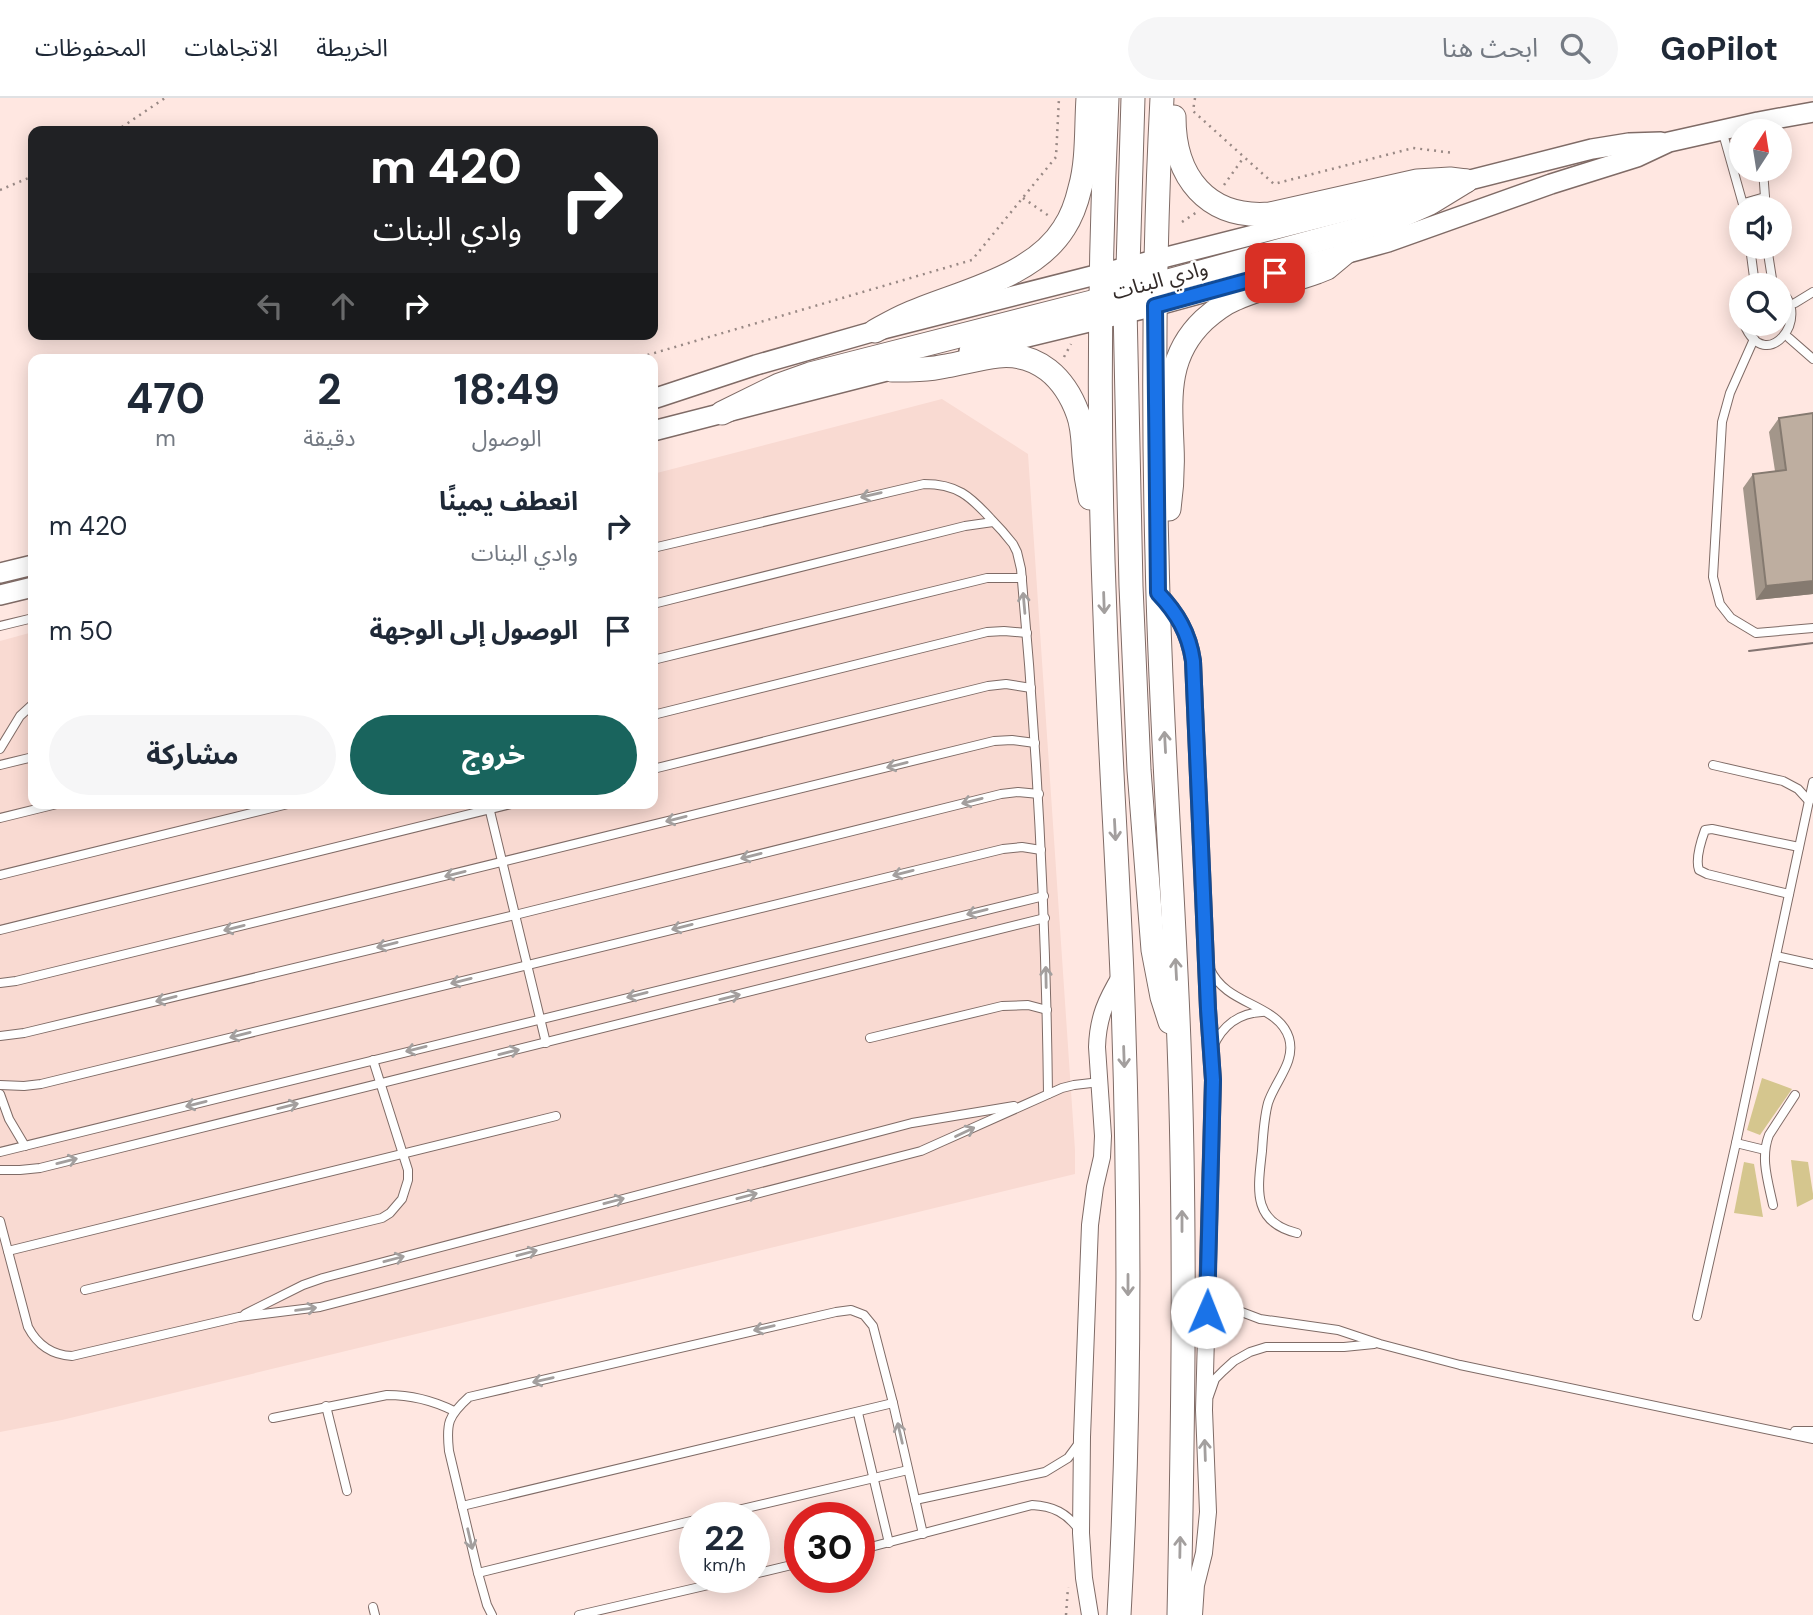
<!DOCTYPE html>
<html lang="ar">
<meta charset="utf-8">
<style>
body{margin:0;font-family:"DM Sans","Noto Sans Arabic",sans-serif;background:#f6f6f7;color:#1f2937;direction:rtl;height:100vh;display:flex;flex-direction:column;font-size:26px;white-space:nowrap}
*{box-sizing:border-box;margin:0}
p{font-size:23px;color:#747a83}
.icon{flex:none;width:38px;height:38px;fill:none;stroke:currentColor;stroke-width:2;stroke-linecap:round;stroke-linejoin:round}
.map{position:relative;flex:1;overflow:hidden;direction:ltr}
.side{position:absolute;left:28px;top:256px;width:630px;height:455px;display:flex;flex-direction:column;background:#fff;border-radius:14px;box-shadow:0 4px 18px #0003;direction:rtl}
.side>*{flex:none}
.hud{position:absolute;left:28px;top:28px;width:630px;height:214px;border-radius:14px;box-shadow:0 4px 18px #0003;direction:rtl;background:#202124;color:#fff;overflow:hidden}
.needle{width:46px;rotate:12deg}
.fabs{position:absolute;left:1729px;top:21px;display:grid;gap:14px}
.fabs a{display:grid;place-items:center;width:63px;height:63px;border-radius:50%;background:#fff;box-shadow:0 4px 18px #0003;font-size:35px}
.speed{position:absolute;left:679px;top:1404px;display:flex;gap:14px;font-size:35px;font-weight:700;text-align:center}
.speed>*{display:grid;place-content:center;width:91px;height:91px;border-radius:50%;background:#fff;box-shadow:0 4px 18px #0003;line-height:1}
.speed small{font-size:18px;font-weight:400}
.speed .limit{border:10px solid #d22;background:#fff;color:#111}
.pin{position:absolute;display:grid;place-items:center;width:60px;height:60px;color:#fff;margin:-30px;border-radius:14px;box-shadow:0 4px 10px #0006}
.me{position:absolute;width:77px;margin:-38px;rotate:1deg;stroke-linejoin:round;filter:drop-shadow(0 0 5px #0008)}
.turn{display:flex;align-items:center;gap:24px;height:147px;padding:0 21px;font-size:32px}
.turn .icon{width:91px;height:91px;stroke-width:2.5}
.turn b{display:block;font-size:49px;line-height:60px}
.lanes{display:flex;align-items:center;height:66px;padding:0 21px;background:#0003;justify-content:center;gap:35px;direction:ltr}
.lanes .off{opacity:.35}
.eta{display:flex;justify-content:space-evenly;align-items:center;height:119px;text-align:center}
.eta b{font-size:42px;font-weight:700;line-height:49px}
.primary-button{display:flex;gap:14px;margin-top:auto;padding:14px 21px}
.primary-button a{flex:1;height:80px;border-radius:42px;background:#19645d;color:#fff;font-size:28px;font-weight:700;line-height:80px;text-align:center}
.primary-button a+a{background:#f6f6f7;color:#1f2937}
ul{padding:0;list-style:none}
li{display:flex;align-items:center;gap:21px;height:105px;padding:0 21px}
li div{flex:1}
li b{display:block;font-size:26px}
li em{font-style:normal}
header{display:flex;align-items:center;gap:42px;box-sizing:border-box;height:98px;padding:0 35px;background:#fff;border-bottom:2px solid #e0e1e3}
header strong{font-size:33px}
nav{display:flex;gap:38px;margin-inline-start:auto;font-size:24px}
.search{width:490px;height:63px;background:#f6f6f7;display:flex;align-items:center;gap:18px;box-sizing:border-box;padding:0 24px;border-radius:38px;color:#747a83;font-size:26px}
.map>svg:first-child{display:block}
</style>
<header>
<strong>GoPilot</strong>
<div class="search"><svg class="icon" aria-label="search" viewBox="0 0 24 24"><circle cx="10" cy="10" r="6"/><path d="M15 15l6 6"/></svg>ابحث هنا</div>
<nav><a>الخريطة</a><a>الاتجاهات</a><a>المحفوظات</a></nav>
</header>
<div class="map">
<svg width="1813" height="1517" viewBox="0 0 1813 1517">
<rect width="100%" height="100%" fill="#ffe7e1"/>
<polygon fill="#f9dad2" points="942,301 1028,356 1075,1052 1075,1076 62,1322 0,1334 0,543 33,534 33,705 653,705 653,376"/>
<g fill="#d5c68e">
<polygon points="1762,980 1792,991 1760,1037 1747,1032"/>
<polygon points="1791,1062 1808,1064 1813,1096 1813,1101 1797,1109"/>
<polygon points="1744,1064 1754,1066 1763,1119 1734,1115"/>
</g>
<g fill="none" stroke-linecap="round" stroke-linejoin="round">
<g stroke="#7f6b66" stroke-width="10">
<g id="service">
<polyline points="1722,32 1744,110"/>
<polyline points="1763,72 1765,99 1764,110"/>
<polyline points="1744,105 1765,99"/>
<polyline points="1750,149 1755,187"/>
<polyline points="1767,149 1773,187"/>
<polyline points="1795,205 1813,194"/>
<path d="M1744 226C1766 279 1813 218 1780 193"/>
<polyline points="1789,240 1813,261"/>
<polyline points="1754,241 1730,295 1722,324 1713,479 1720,506 1731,520 1756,535 1813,530"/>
<path d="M653 450 924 386C957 386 970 398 991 421 999 429 1006 437 1013 446L1017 454 1021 471C1037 646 1046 821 1048 996"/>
<polyline points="653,506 965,428 993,424"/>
<polyline points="0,528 33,520"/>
<polyline points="653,562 987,480 1022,480"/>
<polyline points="653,617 987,534 1004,533 1027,535"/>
<polyline points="0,651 20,618 33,606"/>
<polyline points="0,667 33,659"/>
<polyline points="1713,667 1783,683 1798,691 1809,703"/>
<polyline points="653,671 988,588 1006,586 1031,590"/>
<polyline points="488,705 546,945"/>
<polyline points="0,720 61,705"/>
<polyline points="0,777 292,705"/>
<path d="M1789 796 1707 776 1699 772C1695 761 1701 743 1705 732L1712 731 1799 749"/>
<polyline points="0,832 515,705"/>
<polyline points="1776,858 1813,866"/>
<path d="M1210 871C1226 908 1278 905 1289 940 1296 964 1275 983 1268 1005 1264 1020 1263 1037 1262 1053 1258 1090 1251 1124 1297 1135"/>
<polyline points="0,885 16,883 994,643 1012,642 1035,645"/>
<polyline points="0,938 24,935 515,817 1001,696 1018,694 1039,696"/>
<polyline points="870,940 1002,908 1028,907 1047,912"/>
<path d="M1213 949C1222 928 1239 915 1262 914"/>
<polyline points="0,987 24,988 41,986 1003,751 1022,749 1041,752"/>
<polyline points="0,996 9,1021 25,1048"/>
<polyline points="1736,1045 1765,1052"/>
<polyline points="0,1054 1044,798"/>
<polyline points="0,1072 20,1072 40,1070 1045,820"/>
<path d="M1773 1107C1768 1083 1760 1060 1769 1037L1795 997"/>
<path d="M0 1123 28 1229C38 1248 52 1257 72 1258L239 1219 320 1209 921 1053 1062 990 1074 987 1100 984"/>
<polyline points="8,1153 556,1018"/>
<polyline points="1211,1180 1220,1197 1231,1210 1260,1221 1338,1232 1380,1246 1460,1267 1813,1341"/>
<polyline points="85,1192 382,1120 390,1115 402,1101 408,1082 408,1072 373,962"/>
<polyline points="245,1216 303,1187 323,1180 912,1025 1014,1008"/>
<polyline points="1697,1218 1736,1045 1813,684"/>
<polyline points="1209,1298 1215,1281 1223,1273 1234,1263 1250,1254 1266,1249 1344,1249 1374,1246"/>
<polyline points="326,1308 347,1393"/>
<polyline points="858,1315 889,1445"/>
<path d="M273 1320 387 1297C411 1297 432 1302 454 1313"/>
<polyline points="1795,1333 1813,1333"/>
<polyline points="915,1402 1045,1374 1068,1360 1079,1345"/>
<polyline points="462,1408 893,1305"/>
<polyline points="708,1419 908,1372"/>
<path d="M859 1452 1032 1407C1053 1408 1067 1415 1079 1432"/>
<polyline points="478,1475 695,1422"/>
<polyline points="754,1476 800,1465"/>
<polyline points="373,1509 375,1517"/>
<path d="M492 1517 487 1507 478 1475 449 1353C446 1325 448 1318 469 1299L836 1214 851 1212 864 1217 873 1228 893 1305 923 1436"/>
<polyline points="579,1517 743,1479"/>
</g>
</g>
<g stroke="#7f6b66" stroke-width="18">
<g id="minor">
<path d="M1158 495C1177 515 1189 535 1193 563L1208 911 1213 982 1204 1312 1208 1414 1204 1455 1196 1487 1194 1517"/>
<path d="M1090 1517 1084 1480 1081 1435 1082 1339 1090 1127 1095 1089 1102 1059 1103 1038 1097 949C1098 919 1106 902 1121 877"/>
</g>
</g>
<g stroke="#7f6b66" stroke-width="22">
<g id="tertiary">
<polyline points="969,253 1155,208 1388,144 1551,86 1637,59 1669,44 1758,24 1813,14"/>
<polyline points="653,301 756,267 875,233 1592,51 1629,45 1661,44"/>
<polyline points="653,333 906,268"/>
<polyline points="0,475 33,467"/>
<polyline points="0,497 33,489"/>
</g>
</g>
<g stroke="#7f6b66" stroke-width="25">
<g id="secondary">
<path d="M1107 0C1099 173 1098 346 1105 518 1109 638 1117 757 1122 877 1130 1090 1131 1304 1119 1517"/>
<polyline points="1133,0 1128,169 1131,186 1138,197"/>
<path d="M1162 0C1154 152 1153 305 1157 457 1160 620 1173 782 1179 945 1186 1136 1183 1327 1179 1517"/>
<path d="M1174 19C1174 79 1207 121 1270 116L1417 83 1450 81 1466 83"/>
<path d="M1100 176C1113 185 1120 195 1125 209L1131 488 1139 672 1153 852 1162 899 1170 924"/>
<polyline points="1142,190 1392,122 1430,105 1466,83"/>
<path d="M875 233C886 227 896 221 908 216 958 194 1033 180 1064 130 1072 118 1077 103 1080 90 1088 63 1086 28 1088 0"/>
<path d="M892 272C910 272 928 272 946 268 963 265 980 260 998 258 1038 254 1065 280 1078 316 1083 329 1083 344 1084 358 1085 372 1087 386 1090 400"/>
<path d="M722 315 779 287 810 276 1100 202C1123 193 1140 181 1155 162"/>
<path d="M1169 411C1172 390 1173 368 1172 347 1170 299 1166 258 1204 222 1213 214 1223 206 1235 201 1261 189 1290 184 1317 174L1327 170 1345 155"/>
</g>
</g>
<g stroke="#998985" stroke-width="2.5" stroke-dasharray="2 5" stroke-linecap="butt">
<polyline points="1195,0 1193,13 1274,86 1413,50 1454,55"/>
<polyline points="116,33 165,0"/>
<polyline points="1224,87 1244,59"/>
<polyline points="0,92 33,78"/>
<polyline points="1023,100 1049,118"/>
<polyline points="1182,124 1197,114"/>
<polyline points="1064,259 1071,246"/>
<polyline points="634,261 972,162 1056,59 1059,0"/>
<polyline points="1066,1517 1068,1489"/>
</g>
<use href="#service" stroke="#fff" stroke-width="8"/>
<use href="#minor" stroke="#fff" stroke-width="16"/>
<use href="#tertiary" stroke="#fff" stroke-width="19"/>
<use href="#secondary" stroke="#fff" stroke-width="23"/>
<polyline stroke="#837471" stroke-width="2" points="1749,553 1813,545"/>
</g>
<polygon fill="#a3968a" points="1813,315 1813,496 1756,502 1743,390 1753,376 1775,373 1769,334 1779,320"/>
<polygon fill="#857a70" points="1813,483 1813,496 1756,502 1766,488"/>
<polygon fill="#beaea0" stroke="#857a70" stroke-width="2" points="1813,315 1813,483 1766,488 1753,376 1786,372 1779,320"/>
<defs><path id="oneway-shaft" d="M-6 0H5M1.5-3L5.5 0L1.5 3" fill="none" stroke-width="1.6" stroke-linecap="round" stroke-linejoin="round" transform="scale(1.75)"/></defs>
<g stroke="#a39f9e">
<use href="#oneway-shaft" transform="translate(871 397) rotate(167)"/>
<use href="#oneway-shaft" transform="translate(1024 505) rotate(-95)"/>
<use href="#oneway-shaft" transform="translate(1104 505) rotate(88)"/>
<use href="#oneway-shaft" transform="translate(1165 644) rotate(-93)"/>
<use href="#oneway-shaft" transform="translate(897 667) rotate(166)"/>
<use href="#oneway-shaft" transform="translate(972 703) rotate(166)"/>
<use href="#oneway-shaft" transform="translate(676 721) rotate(166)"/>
<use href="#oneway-shaft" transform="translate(1115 732) rotate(87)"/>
<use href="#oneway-shaft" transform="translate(751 758) rotate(166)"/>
<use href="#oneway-shaft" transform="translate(903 775) rotate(166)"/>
<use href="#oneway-shaft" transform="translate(455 776) rotate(166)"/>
<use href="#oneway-shaft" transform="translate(977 814) rotate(166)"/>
<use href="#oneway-shaft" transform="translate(682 829) rotate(166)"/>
<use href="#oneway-shaft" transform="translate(234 830) rotate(166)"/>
<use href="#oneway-shaft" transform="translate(387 847) rotate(166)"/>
<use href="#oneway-shaft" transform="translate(1176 871) rotate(-93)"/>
<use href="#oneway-shaft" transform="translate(1046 879) rotate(-91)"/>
<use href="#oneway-shaft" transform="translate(461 883) rotate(166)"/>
<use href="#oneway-shaft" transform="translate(637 897) rotate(166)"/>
<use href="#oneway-shaft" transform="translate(730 899) rotate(-14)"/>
<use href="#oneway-shaft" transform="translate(166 901) rotate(166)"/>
<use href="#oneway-shaft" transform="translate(240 937) rotate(166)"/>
<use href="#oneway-shaft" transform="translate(416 951) rotate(166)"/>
<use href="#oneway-shaft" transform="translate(509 954) rotate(-14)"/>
<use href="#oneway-shaft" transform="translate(1124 959) rotate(88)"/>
<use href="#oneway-shaft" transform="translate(196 1006) rotate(166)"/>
<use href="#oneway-shaft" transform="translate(288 1008) rotate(-14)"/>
<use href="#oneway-shaft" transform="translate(965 1034) rotate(-25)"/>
<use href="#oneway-shaft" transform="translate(67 1063) rotate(-14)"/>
<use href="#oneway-shaft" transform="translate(747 1098) rotate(-15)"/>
<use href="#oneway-shaft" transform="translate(614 1103) rotate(-15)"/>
<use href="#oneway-shaft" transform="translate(1182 1123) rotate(-90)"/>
<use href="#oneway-shaft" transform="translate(527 1155) rotate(-15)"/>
<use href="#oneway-shaft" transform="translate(394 1161) rotate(-15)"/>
<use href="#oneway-shaft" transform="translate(1128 1187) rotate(90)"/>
<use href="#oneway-shaft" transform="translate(306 1211) rotate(-8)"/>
<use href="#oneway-shaft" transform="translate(764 1230) rotate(167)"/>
<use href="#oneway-shaft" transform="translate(543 1282) rotate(167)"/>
<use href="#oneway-shaft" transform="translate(900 1335) rotate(-103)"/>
<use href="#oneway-shaft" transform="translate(1205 1352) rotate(-92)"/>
<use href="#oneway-shaft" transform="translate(470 1441) rotate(77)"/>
<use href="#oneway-shaft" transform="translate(1180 1449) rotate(-89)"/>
</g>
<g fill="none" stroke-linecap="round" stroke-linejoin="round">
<g stroke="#114b97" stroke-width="18">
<path id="route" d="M1207 1214 1213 982 1208 911 1193 563C1189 535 1177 515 1158 495L1155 208 1275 175"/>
</g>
<use href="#route" stroke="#1a73e8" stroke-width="12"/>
</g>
<g text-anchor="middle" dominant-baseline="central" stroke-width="5" stroke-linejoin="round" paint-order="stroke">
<g font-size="21" fill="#322a28" stroke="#fff">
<text transform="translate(1160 182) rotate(-15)">وادي البنات</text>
</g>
</g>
</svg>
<div class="fabs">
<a><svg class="needle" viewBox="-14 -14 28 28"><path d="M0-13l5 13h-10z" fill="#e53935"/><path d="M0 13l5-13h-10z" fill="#747a83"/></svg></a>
<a><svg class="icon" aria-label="sound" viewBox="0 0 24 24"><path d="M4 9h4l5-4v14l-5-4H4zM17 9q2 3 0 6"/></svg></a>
<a><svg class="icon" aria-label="search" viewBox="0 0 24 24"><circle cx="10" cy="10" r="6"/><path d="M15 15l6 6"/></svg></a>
</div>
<div class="speed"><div>22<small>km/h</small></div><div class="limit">30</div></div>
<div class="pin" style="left:1275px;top:175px;background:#d93025"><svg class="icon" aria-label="arrive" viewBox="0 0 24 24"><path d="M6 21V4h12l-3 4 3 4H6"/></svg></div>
<svg class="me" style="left:1207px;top:1214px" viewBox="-20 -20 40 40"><circle r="19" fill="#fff"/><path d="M0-13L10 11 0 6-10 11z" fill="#1a73e8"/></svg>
<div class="hud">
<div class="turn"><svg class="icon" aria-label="right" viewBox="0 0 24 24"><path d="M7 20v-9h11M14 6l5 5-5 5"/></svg><div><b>420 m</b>وادي البنات</div></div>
<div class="lanes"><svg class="icon off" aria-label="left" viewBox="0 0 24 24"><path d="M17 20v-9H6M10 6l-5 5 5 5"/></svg><svg class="icon off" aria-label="ahead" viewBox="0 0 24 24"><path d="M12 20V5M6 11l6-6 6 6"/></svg><svg class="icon" aria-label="right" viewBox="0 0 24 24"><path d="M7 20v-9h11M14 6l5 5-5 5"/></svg></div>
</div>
<section class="side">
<div class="eta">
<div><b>18:49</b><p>الوصول</p></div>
<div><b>2</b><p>دقيقة</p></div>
<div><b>470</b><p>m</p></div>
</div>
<ul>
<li><svg class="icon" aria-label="right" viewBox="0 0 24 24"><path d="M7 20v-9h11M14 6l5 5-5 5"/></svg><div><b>انعطف يمينًا</b><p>وادي البنات</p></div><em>420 m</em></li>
<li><svg class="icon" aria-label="arrive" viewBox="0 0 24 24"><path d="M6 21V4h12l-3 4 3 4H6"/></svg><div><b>الوصول إلى الوجهة</b></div><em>50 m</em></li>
</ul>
<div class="primary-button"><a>خروج</a><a>مشاركة</a></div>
</section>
</div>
